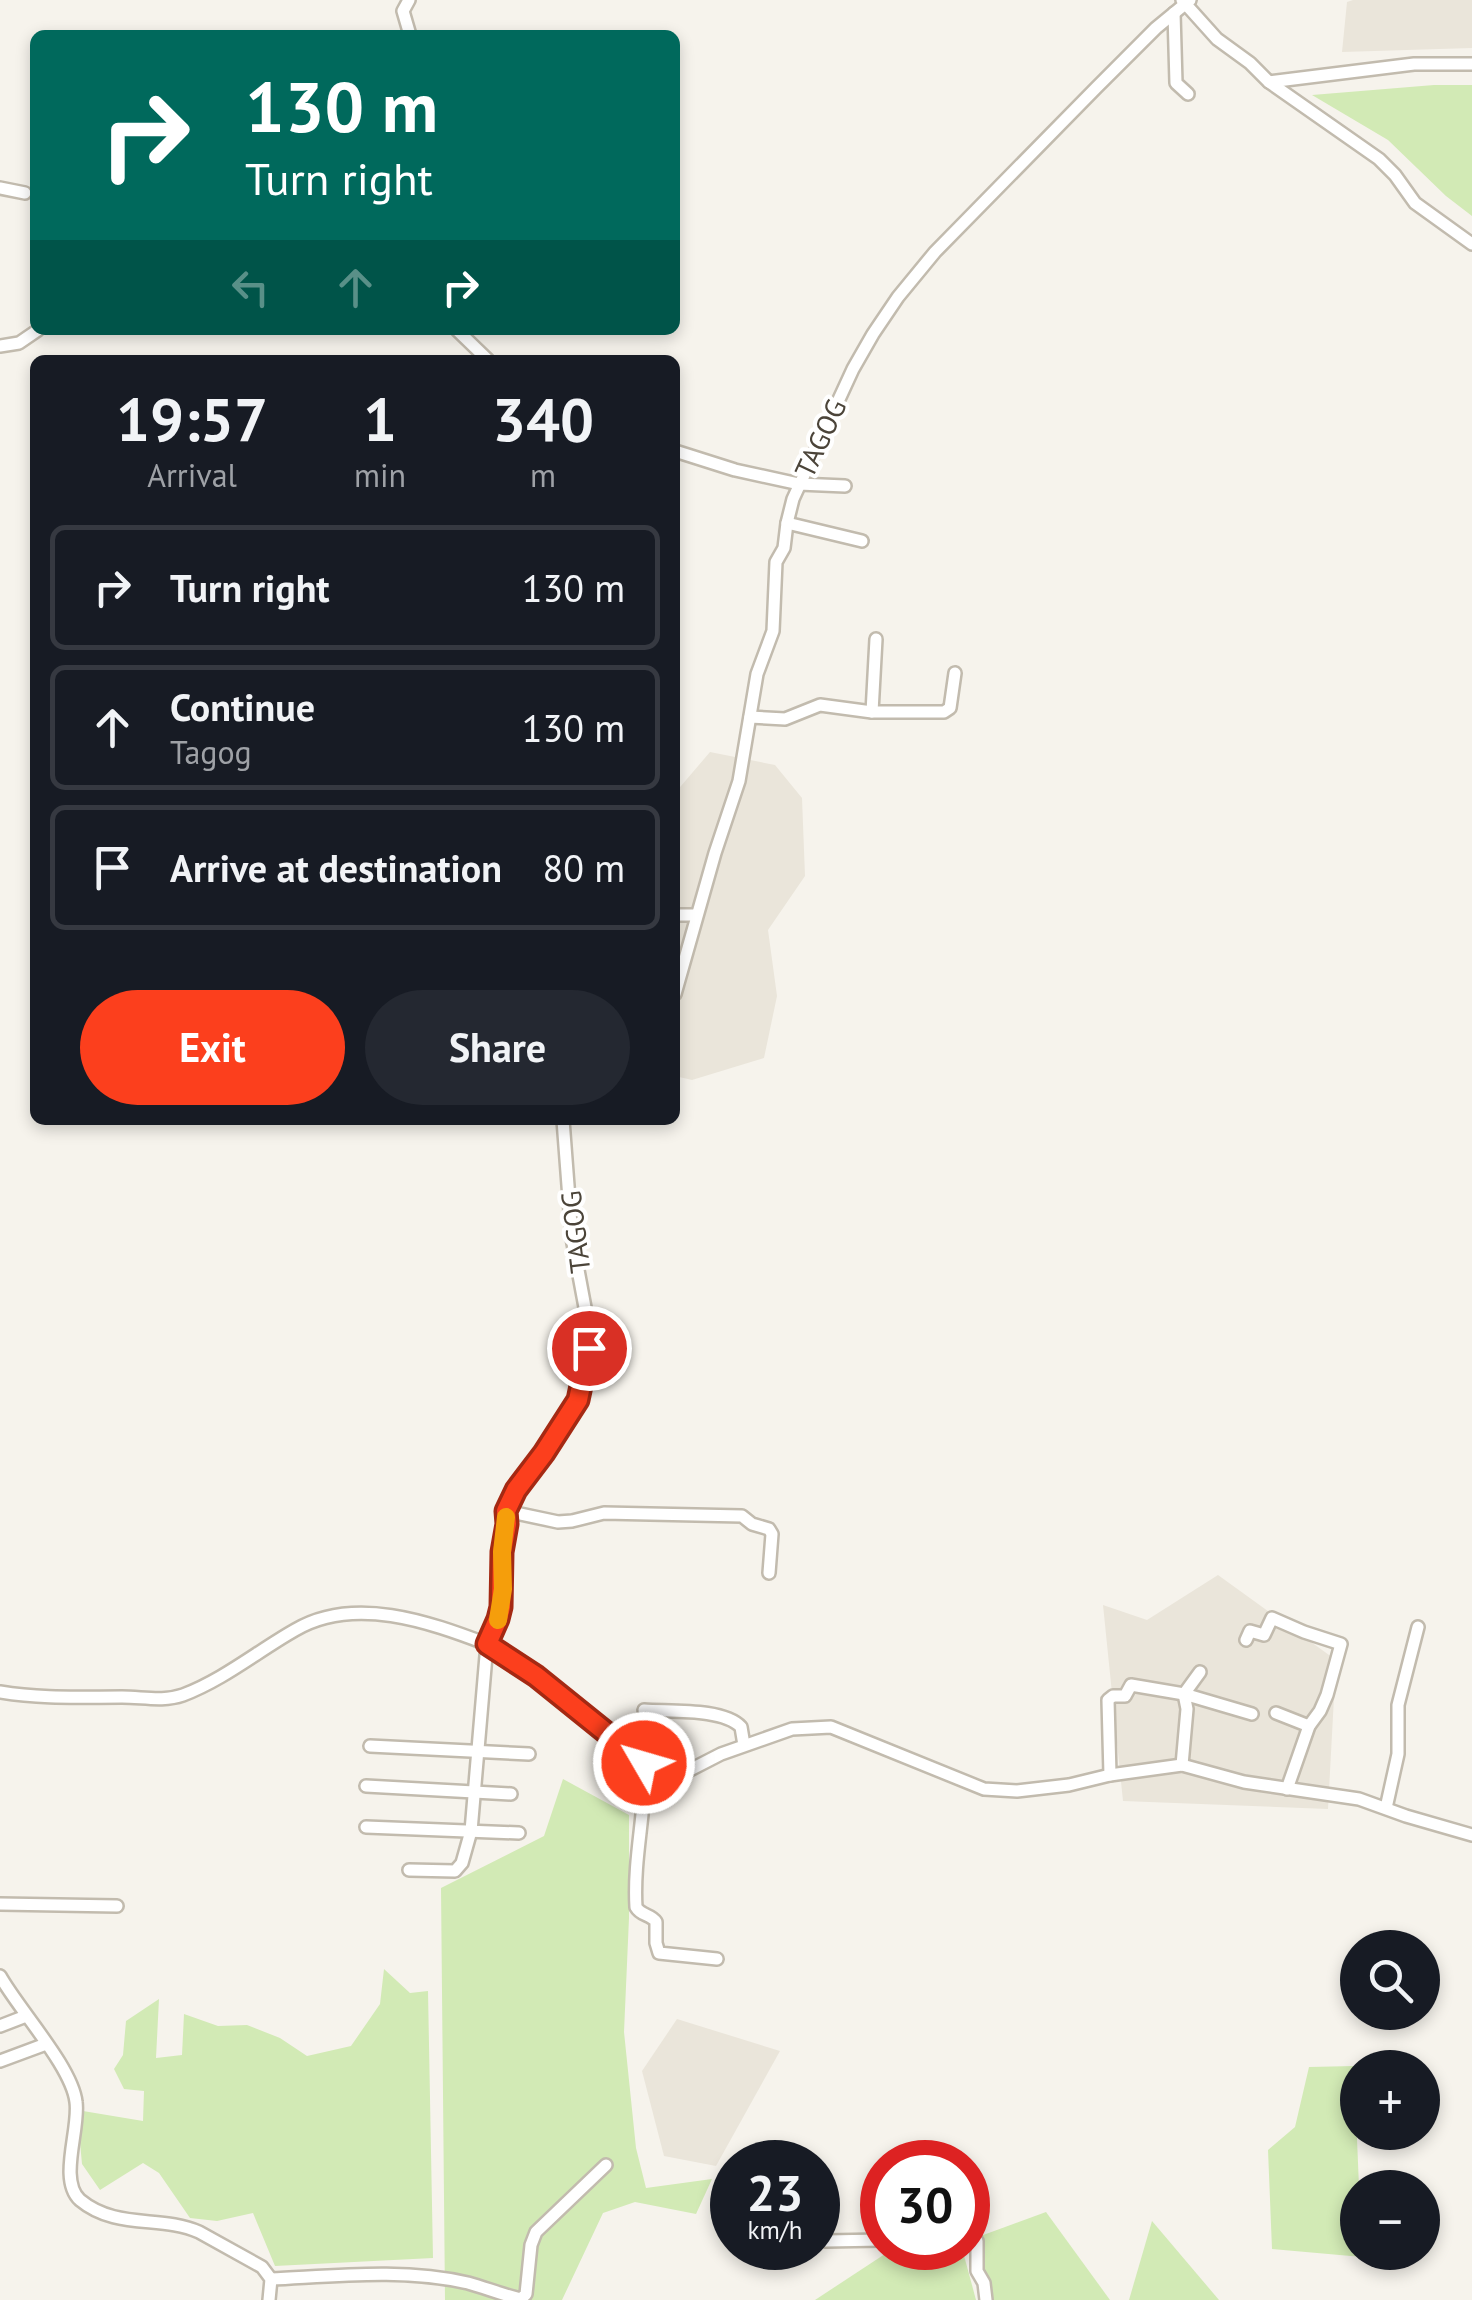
<!DOCTYPE html>
<meta charset="utf-8">
<style>
body{margin:0;font-family:"PT Sans",sans-serif;background:#242831;color:#f1f3f6;height:100vh;display:flex;flex-direction:column;font-size:38px;white-space:nowrap}
*{box-sizing:border-box;margin:0}
p{font-size:32px;color:#9ea1a6}
.icon{flex:none;width:55px;height:55px;fill:none;stroke:currentColor;stroke-width:2;stroke-linecap:round;stroke-linejoin:round}
.map{position:relative;flex:1;overflow:hidden}
.details{position:absolute;left:30px;top:355px;width:650px;height:770px;display:flex;flex-direction:column;background:#171b24;border-radius:15px;box-shadow:0 5px 15px #0003}
.details>*{flex:none}
.guide{position:absolute;left:30px;top:30px;width:650px;height:305px;border-radius:15px;box-shadow:0 5px 15px #0003;background:#00695c;color:#fff;overflow:hidden}
.controls{position:absolute;left:1340px;top:1930px;display:grid;gap:20px}
.controls a{display:grid;place-items:center;width:100px;height:100px;border-radius:50%;background:#171b24;box-shadow:0 5px 15px #0003;font-size:50px}
.speed{position:absolute;left:710px;top:2140px;display:flex;gap:20px;font-size:50px;font-weight:700;text-align:center}
.speed>*{display:grid;place-content:center;width:130px;height:130px;border-radius:50%;background:#171b24;box-shadow:0 5px 15px #0003;line-height:1}
.speed small{font-size:25px;font-weight:400}
.speed .limit{border:15px solid #d22;background:#fff;color:#111}
.pin{position:absolute;display:grid;place-items:center;width:85px;height:85px;color:#fff;margin:-42px;border:5px solid #fff;border-radius:50%;box-shadow:0 2px 10px #0007}
.me{position:absolute;width:110px;margin:-55px;rotate:308deg;stroke-linejoin:round;filter:drop-shadow(0 0 8px #0008)}
.turn{display:flex;align-items:center;gap:35px;height:210px;padding:0 50px;font-size:45px}
.turn .icon{width:130px;height:130px;stroke-width:2.5}
.turn b{display:block;font-size:70px;line-height:85px}
.lanes{display:flex;align-items:center;height:95px;padding:0 50px;background:#0003;justify-content:center;gap:50px;direction:ltr}
.lanes .off{opacity:.35}
.eta{display:flex;justify-content:space-evenly;align-items:center;height:170px;text-align:center}
.eta b{font-size:60px;font-weight:700;line-height:70px}
.button{display:flex;gap:20px;margin-top:auto;padding:20px 50px}
.button a{flex:1;height:115px;border-radius:60px;background:#fc3f1d;color:#fff;font-size:40px;font-weight:700;line-height:115px;text-align:center}
.button a+a{background:#242831;color:#f1f3f6}
ul{padding:0;list-style:none}
li{display:flex;align-items:center;gap:30px;height:125px;margin:0 20px 15px;padding:0 30px;border:5px solid #363941;border-radius:15px}
li div{flex:1}
li b{display:block;font-size:38px}
li em{font-style:normal}
.map>svg:first-child{display:block}
</style>
<div class="map">
<svg width="1472" height="2300" viewBox="0 0 1472 2300">
<rect width="100%" height="100%" fill="#f6f3ec"/>
<g fill="#eae5da">
<polygon points="1353,0 1472,0 1472,48 1342,52 1347,2"/>
<polygon points="710,752 775,765 802,798 805,876 768,930 777,996 764,1058 692,1080 675,1076 675,793"/>
<polygon points="1218,1575 1336,1660 1328,1809 1123,1801 1103,1605 1147,1620"/>
<polygon points="677,2019 780,2051 716,2166 664,2156 642,2071"/>
</g>
<g fill="#d2eab5">
<polygon points="1434,85 1472,85 1472,216 1446,196 1388,140 1312,95"/>
<polygon points="563,1779 629,1815 629,1918 624,2032 636,2148 646,2188 712,2179 696,2214 635,2202 603,2213 562,2300 445,2300 441,1888 544,1836"/>
<polygon points="384,1969 410,1993 428,1991 433,2258 275,2266 253,2213 217,2221 190,2218 159,2173 143,2163 100,2190 82,2164 77,2110 143,2121 144,2091 124,2089 114,2069 123,2055 126,2021 159,1999 156,2058 182,2055 184,2014 218,2026 247,2025 280,2038 307,2056 351,2046 380,2004"/>
<polygon points="1354,2066 1359,2187 1358,2188 1358,2252 1362,2253 1362,2257 1272,2249 1268,2150 1295,2127 1309,2067"/>
<polygon points="1046,2212 1110,2300 992,2300 975,2238"/>
<polygon points="1152,2221 1219,2300 1129,2300"/>
<polygon points="929,2248 962,2248 976,2300 815,2300 888,2252"/>
</g>
<g fill="none" stroke-linecap="round" stroke-linejoin="round">
<g stroke="#c2bbae" stroke-width="16">
<g id="minor">
<polyline points="409,0 403,11 410,35"/>
<polyline points="1182,0 1217,39 1250,63 1269,82 1379,159 1395,175 1415,203 1472,244"/>
<polyline points="1174,13 1176,83 1188,94"/>
<polyline points="1269,82 1414,64 1472,64"/>
<polyline points="0,188 25,193"/>
<polyline points="457,330 488,360"/>
<polyline points="0,346 19,343 38,330"/>
<polyline points="675,451 735,470 799,484 845,486"/>
<polyline points="787,523 862,541"/>
<polyline points="872,712 876,639"/>
<polyline points="750,717 785,719 820,705 872,712 944,712 950,708 955,673"/>
<polyline points="675,915 696,915"/>
<polyline points="675,994 715,853 739,781 757,674 773,631 776,562 784,548 787,523 793,499 853,369 873,334 898,297 935,252 1096,88 1156,28 1190,0"/>
<polyline points="506,1511 558,1522 572,1521 604,1513 742,1516 752,1524 769,1529 772,1534 769,1573"/>
<polyline points="1246,1640 1250,1631 1264,1635 1272,1618 1304,1632 1341,1644 1327,1695 1320,1711 1309,1726 1287,1789"/>
<polyline points="487,1644 536,1676 630,1752 661,1773 682,1774 721,1754 792,1729 831,1727 984,1789 1017,1791 1069,1785 1110,1775 1182,1765 1244,1782 1359,1799 1406,1816 1472,1835"/>
<path d="M0 1692C41 1699 80 1697 122 1697 143 1697 163 1702 183 1695 223 1680 258 1651 295 1630 354 1595 429 1622 487 1644L499 1619 501 1607 502 1552 507 1524 506 1511 516 1489 544 1453 578 1399 589 1348 587 1318 572 1238 563 1120"/>
<path d="M644 1710C670 1712 723 1708 741 1727L744 1745"/>
<polyline points="1276,1713 1309,1726"/>
<polyline points="370,1746 529,1754"/>
<path d="M645 1763C646 1811 633 1859 636 1907 641 1916 651 1914 656 1922V1943L659 1953 717 1959"/>
<polyline points="1182,1765 1187,1709 1184,1694 1200,1672"/>
<polyline points="1110,1775 1108,1700 1113,1696 1125,1696 1131,1685 1184,1694 1252,1714"/>
<polyline points="366,1786 511,1794"/>
<polyline points="1386,1808 1398,1754 1398,1705 1418,1627"/>
<polyline points="366,1827 519,1833"/>
<polyline points="409,1870 455,1871 462,1863 471,1831 487,1644"/>
<polyline points="0,1904 117,1906"/>
<path d="M0 1976C19 2010 72 2067 76 2102 80 2129 58 2180 80 2200 116 2230 161 2215 199 2232L262 2267 271 2279 269 2300"/>
<polyline points="0,2026 26,2016"/>
<polyline points="0,2061 46,2044"/>
<polyline points="728,2192 732,2194"/>
<polyline points="968,2233 977,2241 977,2271 984,2283 986,2300"/>
<polyline points="818,2238 826,2241 882,2240"/>
<path d="M271 2279C335 2276 404 2268 468 2283 486 2288 503 2295 521 2299L526 2294 531 2245 536 2232 606 2165"/>
</g>
</g>
<use href="#minor" stroke="#fff" stroke-width="11"/>
</g>
<g fill="none" stroke-linecap="round" stroke-linejoin="round">
<g stroke="#a42913" stroke-width="25">
<polyline id="route" points="589,1348 578,1400 544,1453 516,1490 506,1511 507,1524 502,1552 501,1607 498,1619 487,1644 536,1676 644,1763"/>
</g>
<use href="#route" stroke="#fc3f1d" stroke-width="18"/>
<polyline stroke="#f59e0b" stroke-width="18" points="498,1620 503,1589 502,1552 506,1517"/>
</g>
<g text-anchor="middle" dominant-baseline="central" stroke-width="8" stroke-linejoin="round" paint-order="stroke">
<g font-size="28" fill="#4b4439" stroke="#fff">
<text transform="translate(820 438) rotate(-65)">TAGOG</text>
<text transform="translate(575 1232) rotate(-97)">TAGOG</text>
</g>
</g>
</svg>
<div class="controls">
<a><svg class="icon" aria-label="search" viewBox="0 0 24 24"><circle cx="10" cy="10" r="6"/><path d="M15 15l6 6"/></svg></a>
<a>+</a>
<a>−</a>
</div>
<div class="speed"><div>23<small>km/h</small></div><div class="limit">30</div></div>
<div class="pin" style="left:589px;top:1348px;background:#d93025"><svg class="icon" aria-label="arrive" viewBox="0 0 24 24"><path d="M6 21V4h12l-3 4 3 4H6"/></svg></div>
<svg class="me" style="left:644px;top:1763px" viewBox="-20 -20 40 40"><circle r="17" fill="#fc3f1d" stroke="#fff" stroke-width="3"/><path d="M0-11L8 9 0 5-8 9z" fill="#fff"/></svg>
<div class="guide">
<div class="turn"><svg class="icon" aria-label="right" viewBox="0 0 24 24"><path d="M7 20v-9h11M14 6l5 5-5 5"/></svg><div><b>130 m</b>Turn right</div></div>
<div class="lanes"><svg class="icon off" aria-label="left" viewBox="0 0 24 24"><path d="M17 20v-9H6M10 6l-5 5 5 5"/></svg><svg class="icon off" aria-label="ahead" viewBox="0 0 24 24"><path d="M12 20V5M6 11l6-6 6 6"/></svg><svg class="icon" aria-label="right" viewBox="0 0 24 24"><path d="M7 20v-9h11M14 6l5 5-5 5"/></svg></div>
</div>
<section class="details">
<div class="eta">
<div><b>19:57</b><p>Arrival</p></div>
<div><b>1</b><p>min</p></div>
<div><b>340</b><p>m</p></div>
</div>
<ul>
<li><svg class="icon" aria-label="right" viewBox="0 0 24 24"><path d="M7 20v-9h11M14 6l5 5-5 5"/></svg><div><b>Turn right</b></div><em>130 m</em></li>
<li><svg class="icon" aria-label="ahead" viewBox="0 0 24 24"><path d="M12 20V5M6 11l6-6 6 6"/></svg><div><b>Continue</b><p>Tagog</p></div><em>130 m</em></li>
<li><svg class="icon" aria-label="arrive" viewBox="0 0 24 24"><path d="M6 21V4h12l-3 4 3 4H6"/></svg><div><b>Arrive at destination</b></div><em>80 m</em></li>
</ul>
<div class="button"><a>Exit</a><a>Share</a></div>
</section>
</div>
